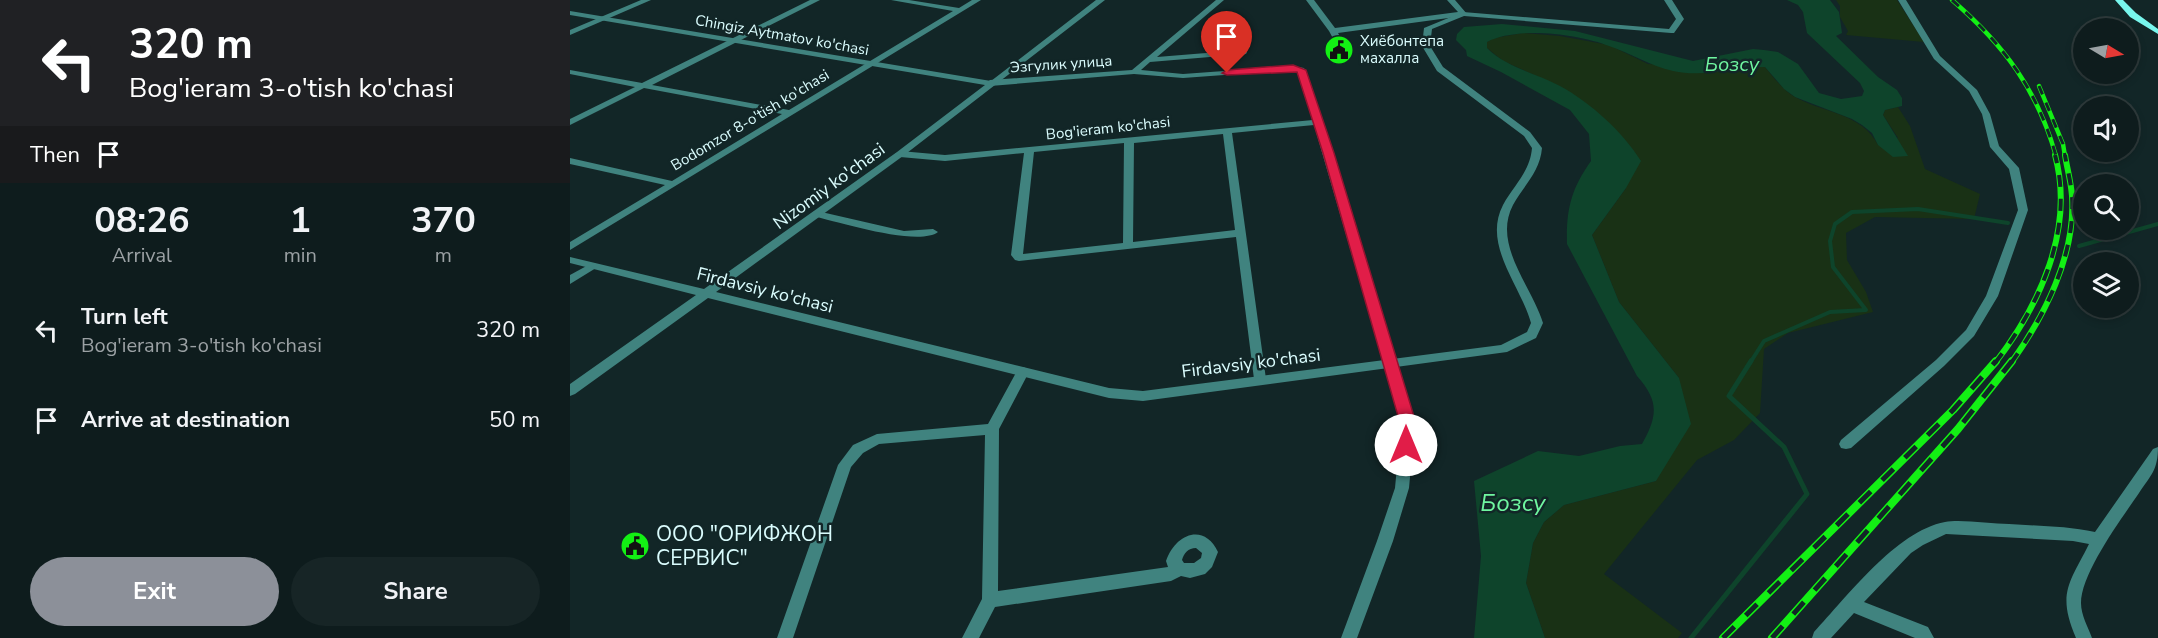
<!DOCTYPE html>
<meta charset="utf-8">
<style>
body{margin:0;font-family:"Nunito Sans",sans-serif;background:#172526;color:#f1f3f6;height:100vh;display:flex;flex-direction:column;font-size:22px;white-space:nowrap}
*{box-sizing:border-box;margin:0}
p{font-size:20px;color:#9ba1a4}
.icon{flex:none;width:33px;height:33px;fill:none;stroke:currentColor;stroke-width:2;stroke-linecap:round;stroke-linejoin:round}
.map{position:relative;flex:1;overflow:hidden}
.sheet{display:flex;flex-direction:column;background:#0e1c1d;width:570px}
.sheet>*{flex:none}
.hud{background:#202124;color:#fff;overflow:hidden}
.needle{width:39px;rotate:100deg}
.controls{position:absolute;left:1503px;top:18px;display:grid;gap:12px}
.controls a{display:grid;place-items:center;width:66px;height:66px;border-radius:50%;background:#0e1c1d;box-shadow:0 3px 9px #0003,0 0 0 2px #2e3a3b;font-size:30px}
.pin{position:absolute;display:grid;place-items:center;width:51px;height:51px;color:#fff;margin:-62px -26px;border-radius:50% 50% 50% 0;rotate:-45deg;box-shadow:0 0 6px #0007}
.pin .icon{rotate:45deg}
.me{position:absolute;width:66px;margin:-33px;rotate:0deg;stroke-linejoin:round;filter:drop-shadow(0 0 4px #0008)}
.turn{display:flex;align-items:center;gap:21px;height:126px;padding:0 30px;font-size:27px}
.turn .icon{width:78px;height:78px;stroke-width:2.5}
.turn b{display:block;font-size:42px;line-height:51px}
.then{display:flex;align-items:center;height:57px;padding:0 30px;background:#0003;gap:12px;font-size:22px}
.eta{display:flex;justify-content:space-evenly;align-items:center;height:102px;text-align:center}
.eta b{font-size:36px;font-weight:700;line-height:42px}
.primary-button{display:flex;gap:12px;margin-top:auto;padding:12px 30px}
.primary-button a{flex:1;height:69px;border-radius:36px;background:#8c9099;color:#fff;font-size:24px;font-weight:700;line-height:69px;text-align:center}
.primary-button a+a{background:#172526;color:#f1f3f6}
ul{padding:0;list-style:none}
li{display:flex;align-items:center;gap:18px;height:90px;padding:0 30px}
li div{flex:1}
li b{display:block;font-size:22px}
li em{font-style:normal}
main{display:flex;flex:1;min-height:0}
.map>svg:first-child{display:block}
</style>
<main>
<section class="sheet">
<div class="hud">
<div class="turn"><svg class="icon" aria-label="left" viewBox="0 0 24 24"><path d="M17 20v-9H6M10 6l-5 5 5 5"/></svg><div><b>320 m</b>Bog'ieram 3-o'tish ko'chasi</div></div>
<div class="then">Then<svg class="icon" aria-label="arrive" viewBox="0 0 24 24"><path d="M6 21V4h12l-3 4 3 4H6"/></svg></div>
</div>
<div class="eta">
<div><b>08:26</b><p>Arrival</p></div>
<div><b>1</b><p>min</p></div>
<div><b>370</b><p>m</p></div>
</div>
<ul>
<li><svg class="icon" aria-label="left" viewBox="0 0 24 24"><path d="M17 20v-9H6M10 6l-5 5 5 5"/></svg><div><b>Turn left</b><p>Bog'ieram 3-o'tish ko'chasi</p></div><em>320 m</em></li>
<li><svg class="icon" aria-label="arrive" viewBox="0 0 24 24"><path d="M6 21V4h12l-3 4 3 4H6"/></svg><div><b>Arrive at destination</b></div><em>50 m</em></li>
</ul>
<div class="primary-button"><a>Exit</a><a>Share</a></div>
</section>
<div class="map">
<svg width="1588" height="638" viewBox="0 0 1588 638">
<rect width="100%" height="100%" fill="#122627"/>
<g fill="#193115">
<polygon points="1266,0 1327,0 1354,42 1276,35 1278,31 1270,17 1270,6"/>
<path d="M953 33 990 36 1039 45 1078 64 1195 67C1204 78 1213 90 1225 97 1253 113 1292 113 1308 145L1328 138 1313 115 1315 110 1328 107 1340 126 1355 169 1410 194 1404 219 1305 217 1276 233 1277 260 1296 292 1303 312 1218 333 1194 349 1190 413 1164 440 1127 460 1034 574 1112 633 1108 638H975L956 583 963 543 974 522 994 505 1086 481 1109 378 1049 302 1022 235 1056 188 991 87 933 61 917 48V42L924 38Z"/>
</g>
<path fill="#0e442b" d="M1217 0H1260L1269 12 1272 33 1266 36 1308 77 1327 90 1332 98V106L1315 110 1313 115 1338 156 1323 157 1308 145 1302 133 1292 125 1282 119 1225 97 1214 89 1195 67C1164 67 1134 78 1103 71 1080 66 1061 53 1039 46 1008 34 947 26 917 42V48C937 68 966 73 990 86 1021 103 1052 131 1071 161L1056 188 1022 235 1049 302 1109 378 1121 424 1086 481 994 505 974 522 963 543 956 583 975 638H904L911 556 904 481 968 451 1009 456 1050 446 1072 444C1088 415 1089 401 1067 376L997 244C996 210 1001 189 1021 161L1019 134 1000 110 931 72 897 56 896 50 886 40 887 34 894 27 932 24 1005 31 1123 61 1183 49 1194 50 1208 52 1228 64 1249 93 1271 99 1292 96 1294 91 1290 83 1237 33 1233 12 1228 5Z"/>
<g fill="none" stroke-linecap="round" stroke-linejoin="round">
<g stroke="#0e442b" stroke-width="4">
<polyline points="1509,246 1588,224"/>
<polyline points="1180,363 1194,341 1260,312 1296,310 1263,267 1260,241 1265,224 1282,212 1348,209 1438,223"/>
</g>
<polyline stroke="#0e442b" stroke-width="5" points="1121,638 1237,494 1214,447 1159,396 1181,361"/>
<g fill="#40837f" fill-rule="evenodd">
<polygon points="71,0 81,0 0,35 0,30"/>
<polygon points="240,0 250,0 82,85 219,110 383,11 321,0 339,0 389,8 402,0 411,0 0,250 0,242 95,185 0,164 0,158 102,181 212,114 74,88 0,125 0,119 65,87 0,74 0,70 72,83"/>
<path d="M646 0H654L587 57 673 50 677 52 676 54 580 62 571 70 613 74 723 66 734 68 763 153 845 423 839 488 823 541 787 638H771L807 541 825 488 831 423 744 125 662 133 696 379 695 382H685L684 379 666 237 449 261 445 260 441 255 454 153 375 161 330 157 325 154 330 151 375 155 743 120 727 72 723 70 613 78 564 74 420 86 416 83 420 80 562 70ZM653 134 665 230 563 242 564 143ZM554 143 553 243 453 254 464 152Z"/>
<polygon points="736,0 744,0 765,28 888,12 877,0 885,0 897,14 893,16 768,33 779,53 775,55 772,55 759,31"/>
<polygon points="1328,0 1336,0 1370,56 1407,90 1420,114 1429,146 1449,168 1458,210 1428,296 1404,336 1374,366 1281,448 1276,449 1271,448 1269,444 1271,440 1366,360 1396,330 1416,296 1448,210 1439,169 1420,147 1412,114 1399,91 1364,59"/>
<path d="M247 211 334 231 363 229 368 232C349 247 268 222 243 216L242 214 243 212Z"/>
<polygon points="22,263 26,264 28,266 26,268 0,284 0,275"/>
<path d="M453 367 458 369 459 372 429 429 428 591 598 567 596 561C605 534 634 522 648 552L642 567 635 574 620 578 611 576 601 581 425 607 409 638H392L412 599 415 435 309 444 293 453 281 467 223 638H207L268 465 283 445 307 434 418 424 448 369ZM626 548 632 553 631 558 624 563H614L612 560C614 553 618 548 626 548Z"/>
<path d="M1588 447C1588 470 1581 475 1569 493 1552 518 1511 573 1511 603 1511 615 1518 627 1522 638H1506C1487 593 1499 584 1519 544L1503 541 1376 534 1353 545 1341 553 1294 602 1358 627 1364 638H1345L1284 613 1261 638H1242L1244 632C1277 597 1326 531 1375 522 1391 519 1421 524 1439 524 1468 526 1497 526 1525 532L1583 449Z"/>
</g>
<path fill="#40837f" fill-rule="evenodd" d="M526 0H535L333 156 146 292 539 388 573 391 931 345 957 332 961 323C951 286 912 245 933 205 944 185 960 172 962 148L954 136 867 71 852 46 854 28 893 12 1099 29 1106 19 1094 0H1102L1114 19 1104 33H1101L894 16 862 29 860 46 873 67 960 132 972 148C970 172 954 185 943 205 922 245 962 286 973 323L966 338 937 352 573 401 539 398 138 298 5 394 0 396V384L126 295 0 263V257L134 289 327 152 415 85 0 15V11L421 81Z"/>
<polygon fill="#78f6ed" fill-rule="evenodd" points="1545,0 1553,0 1566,13 1588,29 1588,34 1560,17"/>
<g stroke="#13f014" stroke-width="4.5">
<g id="rail-far2">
<path d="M1382 0C1434 45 1467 89 1486 156"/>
<polyline points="1469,86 1493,144 1495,156"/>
</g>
</g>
<g stroke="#13f014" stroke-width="6">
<g id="rail-far1">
<path d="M1425 363C1470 305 1505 229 1485 155"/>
<path d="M1441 363C1474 317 1506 255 1502 196 1501 182 1497 168 1495 155"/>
</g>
</g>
<g stroke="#13f014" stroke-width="8">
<g id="rail">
<polyline points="1153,638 1383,410 1426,361"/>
<polyline points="1202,638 1388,429 1442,361"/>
</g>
</g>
<use href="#rail-far2" stroke="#122627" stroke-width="3" stroke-dasharray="9" stroke-linecap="butt"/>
<use href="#rail-far1" stroke="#122627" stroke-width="4" stroke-dasharray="12" stroke-linecap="butt"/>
<use href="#rail" stroke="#122627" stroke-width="5" stroke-dasharray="16" stroke-linecap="butt"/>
</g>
<polygon fill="#e11d48" stroke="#92132f" stroke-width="1.5" points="723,65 736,70 764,153 846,423 842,449 831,449 828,445 830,423 753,153 727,72 657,75 652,73 657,70"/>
<defs>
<g id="civic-disc" transform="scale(1.5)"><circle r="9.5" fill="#13f014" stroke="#122627"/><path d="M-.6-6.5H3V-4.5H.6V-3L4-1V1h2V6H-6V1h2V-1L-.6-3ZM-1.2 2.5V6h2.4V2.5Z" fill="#111"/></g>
</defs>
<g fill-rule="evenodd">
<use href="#civic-disc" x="769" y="50"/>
<use href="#civic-disc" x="65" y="546"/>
</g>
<g text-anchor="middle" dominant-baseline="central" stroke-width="5" stroke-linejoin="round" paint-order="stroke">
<g font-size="15" fill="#dafcfd" stroke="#122627">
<text transform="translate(212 35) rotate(10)">Chingiz Aytmatov ko'chasi</text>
<text transform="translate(491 64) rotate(-4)">Эзгулик улица</text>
<text transform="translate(180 120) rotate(-31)">Bodomzor 8-o'tish ko'chasi</text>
<text transform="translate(538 128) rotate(-6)">Bog'ieram ko'chasi</text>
</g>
<g font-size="15" fill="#dafcfd" stroke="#122627" text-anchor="start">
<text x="790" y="41">Хиёбонтепа<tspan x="790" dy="17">махалла</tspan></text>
</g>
<g font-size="18" fill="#dafcfd" stroke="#122627">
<text transform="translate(259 186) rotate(-36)">Nizomiy ko'chasi</text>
<text transform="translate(195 290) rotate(14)">Firdavsiy ko'chasi</text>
<text transform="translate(681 363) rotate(-7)">Firdavsiy ko'chasi</text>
</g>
<g font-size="20" font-style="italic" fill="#6ff6a0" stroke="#122627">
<text x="1162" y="64">Бозсу</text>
</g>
<g font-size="21" fill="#dafcfd" stroke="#122627" text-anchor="start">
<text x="86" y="534">ООО "ОРИФЖОН<tspan x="86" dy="24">СЕРВИС"</tspan></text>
</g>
<g font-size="24" font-style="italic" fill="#6ff6a0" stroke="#122627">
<text x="943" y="503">Бозсу</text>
</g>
</g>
</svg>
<div class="controls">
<a><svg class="needle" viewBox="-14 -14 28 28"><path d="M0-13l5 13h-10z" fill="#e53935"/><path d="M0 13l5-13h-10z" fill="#9ba1a4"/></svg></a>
<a><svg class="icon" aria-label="sound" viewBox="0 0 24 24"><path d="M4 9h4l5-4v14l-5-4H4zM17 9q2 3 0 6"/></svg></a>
<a><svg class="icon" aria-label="search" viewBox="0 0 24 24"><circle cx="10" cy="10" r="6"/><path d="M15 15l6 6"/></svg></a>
<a><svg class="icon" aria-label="layers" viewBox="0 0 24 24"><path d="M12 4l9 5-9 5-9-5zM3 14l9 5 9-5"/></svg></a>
</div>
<div class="pin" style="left:657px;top:73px;background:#d93025"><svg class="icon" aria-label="arrive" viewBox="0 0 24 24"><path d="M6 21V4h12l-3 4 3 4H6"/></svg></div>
<svg class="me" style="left:836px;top:445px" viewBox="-20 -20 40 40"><circle r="19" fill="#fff"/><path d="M0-13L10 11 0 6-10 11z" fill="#e11d48"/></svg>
</div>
</main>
